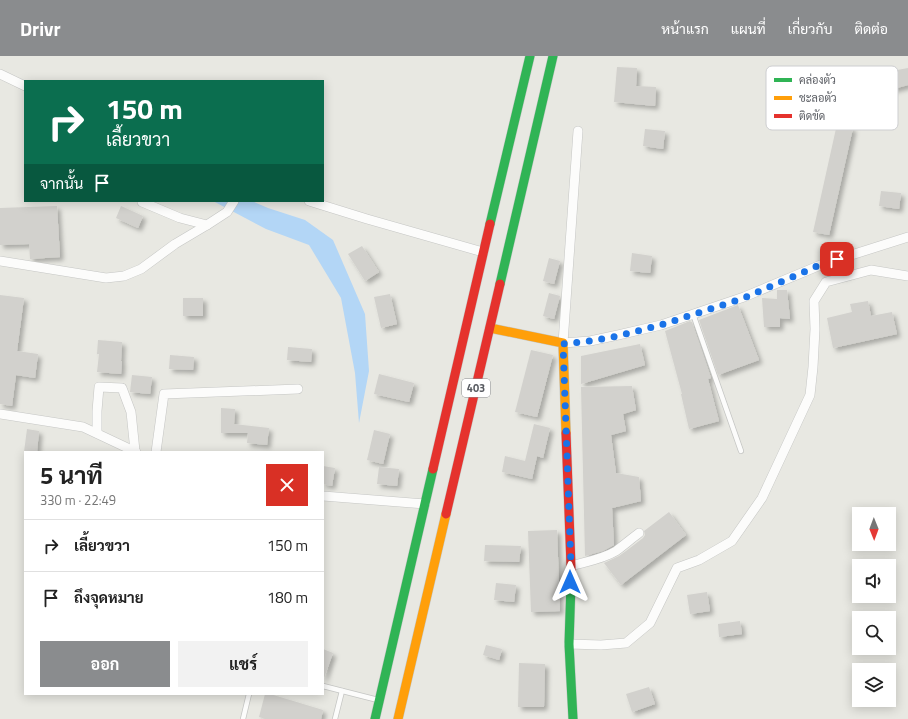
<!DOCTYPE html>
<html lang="th">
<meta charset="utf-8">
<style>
body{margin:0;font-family:"Titillium Web",Sarabun,sans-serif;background:#f2f2f2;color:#222;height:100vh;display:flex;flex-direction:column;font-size:15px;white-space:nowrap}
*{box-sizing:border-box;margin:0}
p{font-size:13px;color:#767676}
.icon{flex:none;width:22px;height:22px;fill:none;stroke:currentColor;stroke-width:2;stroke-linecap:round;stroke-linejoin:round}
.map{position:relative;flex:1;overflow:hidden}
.details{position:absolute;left:24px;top:395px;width:300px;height:244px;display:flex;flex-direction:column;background:#fff;border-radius:0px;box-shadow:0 2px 10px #0003}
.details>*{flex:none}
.guide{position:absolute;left:24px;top:24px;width:300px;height:122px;border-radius:0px;box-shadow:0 2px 10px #0003;background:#0b6e4f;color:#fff;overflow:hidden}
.needle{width:26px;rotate:179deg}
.buttons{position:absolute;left:852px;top:451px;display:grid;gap:8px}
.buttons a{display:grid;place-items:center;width:44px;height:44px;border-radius:0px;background:#fff;box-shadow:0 2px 10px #0003;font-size:20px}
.pin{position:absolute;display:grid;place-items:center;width:34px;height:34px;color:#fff;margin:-17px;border-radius:8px;box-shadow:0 2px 6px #0006}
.me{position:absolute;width:44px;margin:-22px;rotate:0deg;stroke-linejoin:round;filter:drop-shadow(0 0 3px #0008)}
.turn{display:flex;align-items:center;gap:14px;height:84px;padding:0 16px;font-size:18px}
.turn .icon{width:52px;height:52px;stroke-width:2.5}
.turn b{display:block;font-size:28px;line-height:34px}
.then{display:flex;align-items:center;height:38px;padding:0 16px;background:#0003;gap:8px;font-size:15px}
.round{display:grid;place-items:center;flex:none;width:42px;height:42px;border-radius:0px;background:#f2f2f2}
.summary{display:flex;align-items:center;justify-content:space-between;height:68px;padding:0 16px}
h1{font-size:24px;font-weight:700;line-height:30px}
.primary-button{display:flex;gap:8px;margin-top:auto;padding:8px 16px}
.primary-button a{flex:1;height:46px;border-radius:0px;background:#8a8c8e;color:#fff;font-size:16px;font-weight:700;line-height:46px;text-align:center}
.primary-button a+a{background:#f2f2f2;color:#222}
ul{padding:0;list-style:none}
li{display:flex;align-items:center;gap:12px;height:52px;padding:0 16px;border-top:1px solid #e0e0e0}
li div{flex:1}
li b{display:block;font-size:15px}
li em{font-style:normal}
header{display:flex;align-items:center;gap:24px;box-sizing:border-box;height:56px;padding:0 20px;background:#8a8c8e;color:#fff}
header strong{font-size:19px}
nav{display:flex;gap:22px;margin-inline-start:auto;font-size:14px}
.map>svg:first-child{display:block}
</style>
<header>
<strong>Drivr</strong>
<nav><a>หน้าแรก</a><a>แผนที่</a><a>เกี่ยวกับ</a><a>ติดต่อ</a></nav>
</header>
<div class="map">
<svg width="908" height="663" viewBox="0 0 908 663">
<defs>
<filter id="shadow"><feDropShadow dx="3.5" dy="3.5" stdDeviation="2" flood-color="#0004"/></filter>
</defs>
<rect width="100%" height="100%" fill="#e8e8e2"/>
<polygon fill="#b3d6f6" points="213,145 252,145 268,152 305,164 333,184 365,258 369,315 359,367 355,317 341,242 309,189 266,173"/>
<g fill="#d2d1cd" filter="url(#shadow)">
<polygon points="617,11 637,12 636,30 656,31 655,50 614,46"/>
<polygon points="908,12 908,29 838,48 833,26"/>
<polygon points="837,68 853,72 829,179 813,176"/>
<polygon points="645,73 665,75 663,93 643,90"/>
<polygon points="881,135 901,137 899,153 879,150"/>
<polygon points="57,150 60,201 30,203 29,188 0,189 0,152"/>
<polygon points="121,150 143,160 138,172 116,162"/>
<polygon points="362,190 379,216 365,225 348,198"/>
<polygon points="632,197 652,200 650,217 630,215"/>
<polygon points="549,202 560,205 554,228 543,225"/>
<polygon points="777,234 787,234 790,263 780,262 780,271 764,271 762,242 777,243"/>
<polygon points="549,237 560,240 554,263 543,260"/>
<polygon points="390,238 397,268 381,272 374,241"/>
<polygon points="0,239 24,242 17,295 38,298 35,322 16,319 12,350 0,348"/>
<rect x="183" y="242" width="20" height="18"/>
<polygon points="868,245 871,260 892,256 897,278 833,292 827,262 852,256 850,248"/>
<polygon points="738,249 759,304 718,319 699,264"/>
<polygon points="690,265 691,266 692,266 711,322 708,323 719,365 689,373 681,338 682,338 665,275"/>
<polygon points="98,284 122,286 121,305 122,305 121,318 97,316 99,298 97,298"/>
<polygon points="640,288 645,309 581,328 581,300"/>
<polygon points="288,291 312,293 311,306 287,304"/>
<polygon points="531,294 553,299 537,361 515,356"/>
<polygon points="170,299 194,301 193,314 169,313"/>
<polygon points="379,318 414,327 409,346 374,338"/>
<polygon points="132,319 152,321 150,338 130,336"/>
<polygon points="632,330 636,354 623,358 626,375 611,379 616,417 639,421 641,445 612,452 614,489 603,495 585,500 581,331"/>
<polygon points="221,352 235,353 234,368 269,372 267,389 247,387 248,377 221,377"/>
<polygon points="534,368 550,372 543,402 537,400 532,423 502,416 505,400 525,405"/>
<polygon points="27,373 39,375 37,396 24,396"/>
<polygon points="374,374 390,378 383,408 367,404"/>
<polygon points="323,410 335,412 332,430 323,428"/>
<polygon points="379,411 399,413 397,430 377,428"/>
<polygon points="669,456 686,479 621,529 604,507 619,500 626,495 643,482 645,479 644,475"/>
<polygon points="557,474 560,555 531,556 528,475"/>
<polygon points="485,489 521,490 519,506 484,505"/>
<polygon points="496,527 516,529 514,546 494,544"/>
<polygon points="707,536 710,555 690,558 687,539"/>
<polygon points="740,565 742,578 719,581 718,568"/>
<polygon points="486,589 502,593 499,604 483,599"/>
<polygon points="323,593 333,597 324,622 323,621"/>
<polygon points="519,607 545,608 544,651 518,651"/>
<polygon points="649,631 655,648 632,656 626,638"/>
<polygon points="265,638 270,638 323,654 321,663 266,663 259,661"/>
</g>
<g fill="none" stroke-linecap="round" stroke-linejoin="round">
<g stroke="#c5c6c4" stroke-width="6">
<g id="lane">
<polyline points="693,258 741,395"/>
<polyline points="323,630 378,644"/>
<polyline points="243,663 249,638"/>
<polyline points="335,663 342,635"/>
</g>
</g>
<g stroke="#c5c6c4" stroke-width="10">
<g id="street">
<polyline points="0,18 25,30"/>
<polyline points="578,75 563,287 590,285 618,279 661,269 744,241 823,208 908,181"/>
<polyline points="309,145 367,163 483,196"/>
<polyline points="142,146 180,162 207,169 227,156 234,145"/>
<polyline points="0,205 106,222 124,220 141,213 175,188 207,169"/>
<polyline points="0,358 83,371 136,396"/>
<polyline points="97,377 97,355 99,331 122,332 131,356 135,395"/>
<polyline points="156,396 164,338 298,333"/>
<polyline points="323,440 425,448"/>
<path d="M571 510C585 506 603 503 616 495 624 489 631 483 639 477"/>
<polyline points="569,588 601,589 626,587 650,567 677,512 699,504 732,485 762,442 810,339 813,311 815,273 814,245 826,226 871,214 908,220"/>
</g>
</g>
<g stroke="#c5c7c5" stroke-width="10">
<g id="fast">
<polyline points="490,168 530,0"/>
<polyline points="500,228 553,0"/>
<polyline points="571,527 569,588 573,663"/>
<polyline points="375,663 433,413"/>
</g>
</g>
<g stroke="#c5c7c5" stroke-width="10">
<g id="slow">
<polyline points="490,272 563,287 566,377"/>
<polyline points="398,663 446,458"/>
</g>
</g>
<g stroke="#c5c7c5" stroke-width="10">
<g id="jam">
<polyline points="566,377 571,510 571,527"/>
<polyline points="433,413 490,168"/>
<polyline points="446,458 500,228"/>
</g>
</g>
<use href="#lane" stroke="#fcfcfb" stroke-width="4.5"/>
<use href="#street" stroke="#fcfcfb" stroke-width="9"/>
<use href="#fast" stroke="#30b455" stroke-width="9"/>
<use href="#slow" stroke="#ff9f0a" stroke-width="9"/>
<use href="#jam" stroke="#e5322d" stroke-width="9"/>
</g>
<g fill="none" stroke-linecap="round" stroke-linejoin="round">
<polyline stroke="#1a73e8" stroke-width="7" stroke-dasharray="0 12.6" points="570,526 571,510 563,288 590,285 618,280 661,269 744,242 822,208 837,203"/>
</g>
<g text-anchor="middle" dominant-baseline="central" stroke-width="4" stroke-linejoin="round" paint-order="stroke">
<rect fill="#fff" stroke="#8a8c90" stroke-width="1" x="462" y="323" width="28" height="18" rx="3"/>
<g font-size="11" font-weight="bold" fill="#585b61">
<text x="476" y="332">403</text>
</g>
</g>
<rect x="766" y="10" width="132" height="64" rx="6" fill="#fff" stroke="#cdced0" stroke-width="1"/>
<rect x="774" y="22" width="18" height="4" fill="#30b455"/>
<rect x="774" y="40" width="18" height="4" fill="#ff9f0a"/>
<rect x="774" y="58" width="18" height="4" fill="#e5322d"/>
<g font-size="11" fill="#585b61">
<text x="799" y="28">คล่องตัว</text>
<text x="799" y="46">ชะลอตัว</text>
<text x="799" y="64">ติดขัด</text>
</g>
</svg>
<div class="buttons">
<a><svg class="needle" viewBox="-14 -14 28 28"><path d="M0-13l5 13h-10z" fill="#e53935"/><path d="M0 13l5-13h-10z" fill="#767676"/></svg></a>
<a><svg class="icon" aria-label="sound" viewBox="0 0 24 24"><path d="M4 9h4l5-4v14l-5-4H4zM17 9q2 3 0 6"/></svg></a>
<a><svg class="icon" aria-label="search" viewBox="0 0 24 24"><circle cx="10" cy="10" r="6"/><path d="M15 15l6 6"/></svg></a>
<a><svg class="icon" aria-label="layers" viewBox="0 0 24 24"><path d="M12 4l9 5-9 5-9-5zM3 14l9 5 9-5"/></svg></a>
</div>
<div class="pin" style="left:837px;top:203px;background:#d93025"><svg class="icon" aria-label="arrive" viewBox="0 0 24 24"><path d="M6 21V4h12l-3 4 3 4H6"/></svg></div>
<svg class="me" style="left:570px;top:526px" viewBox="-20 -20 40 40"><path d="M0-17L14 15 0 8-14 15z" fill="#1a73e8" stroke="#fff" stroke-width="4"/></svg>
<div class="guide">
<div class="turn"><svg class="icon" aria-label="right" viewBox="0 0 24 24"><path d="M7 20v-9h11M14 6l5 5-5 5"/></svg><div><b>150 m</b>เลี้ยวขวา</div></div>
<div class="then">จากนั้น<svg class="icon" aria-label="arrive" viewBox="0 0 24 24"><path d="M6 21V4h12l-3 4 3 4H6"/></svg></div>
</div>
<section class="details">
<div class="summary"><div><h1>5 นาที</h1><p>330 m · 22:49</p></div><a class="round" style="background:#d93025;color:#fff"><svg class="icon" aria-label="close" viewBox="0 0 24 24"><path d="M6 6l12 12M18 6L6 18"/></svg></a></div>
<ul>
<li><svg class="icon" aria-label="right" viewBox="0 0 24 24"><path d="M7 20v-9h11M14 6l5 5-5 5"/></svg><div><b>เลี้ยวขวา</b></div><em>150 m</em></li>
<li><svg class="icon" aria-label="arrive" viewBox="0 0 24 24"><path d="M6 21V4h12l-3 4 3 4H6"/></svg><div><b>ถึงจุดหมาย</b></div><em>180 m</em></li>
</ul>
<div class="primary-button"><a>ออก</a><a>แชร์</a></div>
</section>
</div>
